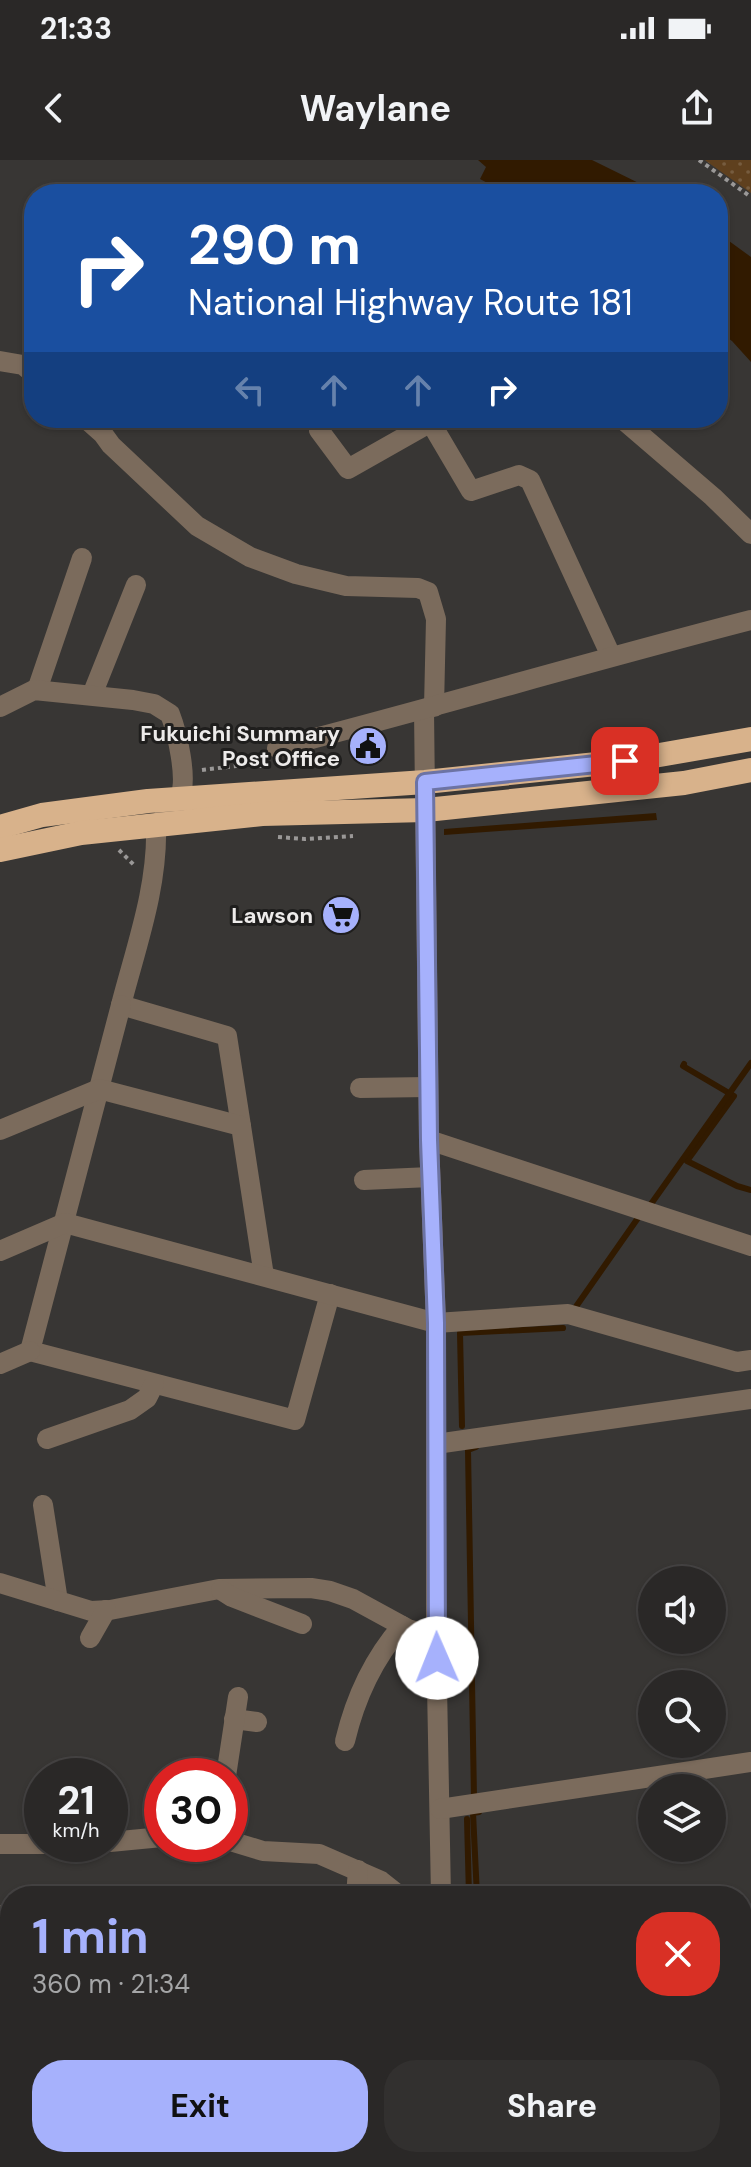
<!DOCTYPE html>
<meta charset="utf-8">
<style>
body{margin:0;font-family:"DM Sans",sans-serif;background:#32302f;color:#f1f3f6;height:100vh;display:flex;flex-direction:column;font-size:30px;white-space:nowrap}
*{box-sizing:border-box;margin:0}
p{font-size:26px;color:#a5a6a7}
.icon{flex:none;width:44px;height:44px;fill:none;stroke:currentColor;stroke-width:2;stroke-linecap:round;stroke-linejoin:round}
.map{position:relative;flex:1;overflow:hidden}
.panel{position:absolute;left:0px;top:1726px;width:752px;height:282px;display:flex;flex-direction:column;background:#2a2827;border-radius:32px 32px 0 0;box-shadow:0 2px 6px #0004,0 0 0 2px #464444}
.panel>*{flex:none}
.hud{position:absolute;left:24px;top:24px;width:704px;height:244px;border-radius:32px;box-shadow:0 2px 6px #0004,0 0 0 2px #464444;background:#1a4fa0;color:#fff;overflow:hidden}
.tools{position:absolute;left:638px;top:1406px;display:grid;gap:16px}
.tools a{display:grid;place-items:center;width:88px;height:88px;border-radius:50%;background:#2a2827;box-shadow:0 2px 6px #0004,0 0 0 2px #464444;font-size:40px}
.speed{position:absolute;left:24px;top:1598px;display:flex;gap:16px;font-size:40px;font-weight:700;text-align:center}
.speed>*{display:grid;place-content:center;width:104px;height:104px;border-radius:50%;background:#2a2827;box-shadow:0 2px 6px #0004,0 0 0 2px #464444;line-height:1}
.speed small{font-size:20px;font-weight:400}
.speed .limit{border:12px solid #d22;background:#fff;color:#111}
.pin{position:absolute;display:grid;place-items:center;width:68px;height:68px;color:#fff;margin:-34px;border-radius:16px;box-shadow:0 4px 12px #0006}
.me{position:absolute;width:88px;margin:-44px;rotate:359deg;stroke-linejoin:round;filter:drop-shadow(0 0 6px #0008)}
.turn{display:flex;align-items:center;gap:28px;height:168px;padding:0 32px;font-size:36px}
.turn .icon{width:104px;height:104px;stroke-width:2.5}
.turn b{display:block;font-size:56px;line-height:68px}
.lanes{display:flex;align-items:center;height:76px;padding:0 32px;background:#0003;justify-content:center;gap:40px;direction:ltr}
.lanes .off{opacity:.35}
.round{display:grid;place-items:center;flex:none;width:84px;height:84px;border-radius:32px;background:#32302f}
.overview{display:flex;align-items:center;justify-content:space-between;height:136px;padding:0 32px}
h1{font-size:48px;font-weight:700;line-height:60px;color:#a6b1fc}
.cta{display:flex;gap:16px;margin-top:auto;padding:16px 32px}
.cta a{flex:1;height:92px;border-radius:32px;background:#a6b1fc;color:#111;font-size:32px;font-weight:700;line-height:92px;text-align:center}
.cta a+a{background:#32302f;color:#f1f3f6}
.status{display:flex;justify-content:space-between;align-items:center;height:56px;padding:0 40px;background:#2a2827;direction:ltr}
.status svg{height:22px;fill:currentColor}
header{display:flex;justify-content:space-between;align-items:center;height:104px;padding:0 32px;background:#2a2827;font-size:36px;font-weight:700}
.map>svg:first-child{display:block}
</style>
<div class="status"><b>21:33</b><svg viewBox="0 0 49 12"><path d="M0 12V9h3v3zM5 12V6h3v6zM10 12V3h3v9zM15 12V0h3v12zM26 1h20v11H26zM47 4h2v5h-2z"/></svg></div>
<header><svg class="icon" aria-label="back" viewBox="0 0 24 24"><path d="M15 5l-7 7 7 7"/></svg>Waylane<svg class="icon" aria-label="share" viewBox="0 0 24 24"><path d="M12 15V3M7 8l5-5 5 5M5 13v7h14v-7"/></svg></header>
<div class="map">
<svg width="751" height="2007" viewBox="0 0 751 2007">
<defs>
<pattern id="grass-dots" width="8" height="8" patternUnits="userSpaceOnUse" patternTransform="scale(2)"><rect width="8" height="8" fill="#5f401e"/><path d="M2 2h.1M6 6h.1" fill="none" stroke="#765c3f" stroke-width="1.8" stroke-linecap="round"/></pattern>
</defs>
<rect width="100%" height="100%" fill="#383634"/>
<polygon fill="url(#grass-dots)" points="705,0 751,0 751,33 706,1"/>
<g fill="#311a00">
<polygon points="478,0 592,0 661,34 508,34 480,19 486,7"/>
<polygon points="718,73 751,97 751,202 732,181 718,171"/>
<polygon points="656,653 657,660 444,675 444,669"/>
</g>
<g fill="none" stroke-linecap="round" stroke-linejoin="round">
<g stroke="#311a00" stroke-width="6">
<polyline points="684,904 683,906 734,936 687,1001 737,1026 751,1030"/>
<polyline points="651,1044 751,903"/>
<polyline points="575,1148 638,1058"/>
<polyline points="462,1266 460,1173 563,1168"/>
<polyline points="474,1638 468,1290 476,1287"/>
<polyline points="467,1659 469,1736"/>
<polyline points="477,1736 473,1653 479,1652"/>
<polyline points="742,1954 751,1952"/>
<polyline points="742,1977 751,1975"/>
<polyline points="477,1998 488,2007"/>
<polyline points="501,1998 502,1998"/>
<polyline points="182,2007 194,1998"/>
<polyline points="551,2007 608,1998"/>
</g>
<g stroke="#9a9897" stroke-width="4" stroke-dasharray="4 4" stroke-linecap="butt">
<polyline points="699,0 751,37"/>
<polyline points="202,610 236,606 269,606"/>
<polyline points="278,677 305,679 353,676"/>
<polyline points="119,690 135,706"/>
<polyline points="467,1998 473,2007"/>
<polyline points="140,2003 147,1998"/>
</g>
<g stroke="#7b6b5c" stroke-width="20">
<polyline points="0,201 23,205 34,214"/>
<polyline points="85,258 103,274 111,285 197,366 250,397 296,414 346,426 418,428 428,432 436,459 434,547"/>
<polyline points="323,258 319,270 348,309 431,262"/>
<polyline points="428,258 471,331 519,315 530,320 611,496"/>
<polyline points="621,258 713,337 751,374"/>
<polyline points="37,530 82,398"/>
<polyline points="92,535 136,425"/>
<path d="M0 547 34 530 133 540 154 544 170 554C177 572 188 619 180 636 175 647 164 657 156 666 158 727 136 787 121 845L227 876 241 966"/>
<polyline points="424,550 429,980 436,1163 436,1473 441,1736"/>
<path d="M277 588C436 547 592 501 751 460"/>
<polyline points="121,845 30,1191 295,1260 330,1134"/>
<polyline points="360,928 428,927"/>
<polyline points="0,970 99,929 241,966 264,1116"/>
<polyline points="429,980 751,1086"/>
<polyline points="364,1020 430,1017"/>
<polyline points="0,1091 65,1063 436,1163 568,1154 737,1202 751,1200"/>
<polyline points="0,1204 30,1191"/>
<polyline points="47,1279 130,1250 147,1238 154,1224"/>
<polyline points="436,1284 751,1239"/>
<polyline points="43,1345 58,1441"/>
<polyline points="0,1423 91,1451 110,1450 219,1429 311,1428 330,1431 353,1439 408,1469 421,1473 436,1473"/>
<polyline points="221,1430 232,1437 302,1464"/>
<polyline points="90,1478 106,1450"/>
<polyline points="234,1559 257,1562"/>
<path d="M345 1581C355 1539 374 1498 402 1466"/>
<polyline points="226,1616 238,1537"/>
<polyline points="440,1649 751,1602"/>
<polyline points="230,1681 263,1691 319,1694 381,1721 400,1736"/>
<polyline points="110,1682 162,1677"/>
<polyline points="0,1684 85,1684"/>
<polyline points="356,1736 358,1710"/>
<polyline points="0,1755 10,1769"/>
<polyline points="742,1991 751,1989"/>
<polyline points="428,2007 445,2003 445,1998"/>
<polyline points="665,2007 709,1998"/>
</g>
<g stroke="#d8b28b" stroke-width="24">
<polyline points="0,667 42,655 148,641 425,622 625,601 751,579"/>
<polyline points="0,690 81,673 262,654 426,650 684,623 751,610"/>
</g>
</g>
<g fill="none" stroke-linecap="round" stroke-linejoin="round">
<g stroke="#6c73a4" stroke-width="20">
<polyline id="route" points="437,1498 436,1163 429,980 425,622 625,601"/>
</g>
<use href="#route" stroke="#a6b1fc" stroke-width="14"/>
</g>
<defs>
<g id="civic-disc" transform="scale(2)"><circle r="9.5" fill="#a6b1fc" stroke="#1f1e1d"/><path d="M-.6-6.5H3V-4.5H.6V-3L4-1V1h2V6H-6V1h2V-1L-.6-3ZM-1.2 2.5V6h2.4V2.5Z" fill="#111"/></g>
<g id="supermarket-disc" transform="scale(2)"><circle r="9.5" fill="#a6b1fc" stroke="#1f1e1d"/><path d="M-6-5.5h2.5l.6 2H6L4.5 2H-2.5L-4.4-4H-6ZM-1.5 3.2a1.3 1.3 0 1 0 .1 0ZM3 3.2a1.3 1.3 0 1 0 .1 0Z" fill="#111"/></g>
</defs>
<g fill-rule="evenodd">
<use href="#civic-disc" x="368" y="586"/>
<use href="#supermarket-disc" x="341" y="755"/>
</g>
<g text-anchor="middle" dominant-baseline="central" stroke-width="6" stroke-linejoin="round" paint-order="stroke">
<g font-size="22" font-weight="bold" fill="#edebea" stroke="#1f1e1d" text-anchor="end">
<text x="340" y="573">Fukuichi Summary<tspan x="340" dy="25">Post Office</tspan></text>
<text x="313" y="755">Lawson</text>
</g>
</g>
</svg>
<div class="tools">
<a><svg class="icon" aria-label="sound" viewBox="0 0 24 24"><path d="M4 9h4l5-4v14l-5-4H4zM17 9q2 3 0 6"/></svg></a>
<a><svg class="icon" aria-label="search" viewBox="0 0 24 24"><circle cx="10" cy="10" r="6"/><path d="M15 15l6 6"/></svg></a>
<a><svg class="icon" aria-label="layers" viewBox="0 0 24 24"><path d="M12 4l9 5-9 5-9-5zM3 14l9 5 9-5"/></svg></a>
</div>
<div class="speed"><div>21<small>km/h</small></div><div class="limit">30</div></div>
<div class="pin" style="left:625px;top:601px;background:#d93025"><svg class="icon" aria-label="arrive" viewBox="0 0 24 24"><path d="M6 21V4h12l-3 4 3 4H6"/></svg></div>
<svg class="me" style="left:437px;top:1498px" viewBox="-20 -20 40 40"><circle r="19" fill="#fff"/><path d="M0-13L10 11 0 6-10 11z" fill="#a6b1fc"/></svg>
<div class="hud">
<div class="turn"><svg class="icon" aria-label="right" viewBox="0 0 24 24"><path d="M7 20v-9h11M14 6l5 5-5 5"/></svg><div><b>290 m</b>National Highway Route 181</div></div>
<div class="lanes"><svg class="icon off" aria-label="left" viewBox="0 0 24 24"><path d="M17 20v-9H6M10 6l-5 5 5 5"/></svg><svg class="icon off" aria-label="ahead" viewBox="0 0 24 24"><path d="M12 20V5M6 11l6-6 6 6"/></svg><svg class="icon off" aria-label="ahead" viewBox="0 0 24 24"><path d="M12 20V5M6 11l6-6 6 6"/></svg><svg class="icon" aria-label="right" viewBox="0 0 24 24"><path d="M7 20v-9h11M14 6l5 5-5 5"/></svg></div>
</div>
<section class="panel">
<div class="overview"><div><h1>1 min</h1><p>360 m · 21:34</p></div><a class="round" style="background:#d93025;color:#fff"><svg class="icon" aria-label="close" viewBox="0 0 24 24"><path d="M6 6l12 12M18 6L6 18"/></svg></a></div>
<div class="cta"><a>Exit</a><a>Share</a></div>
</section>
</div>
